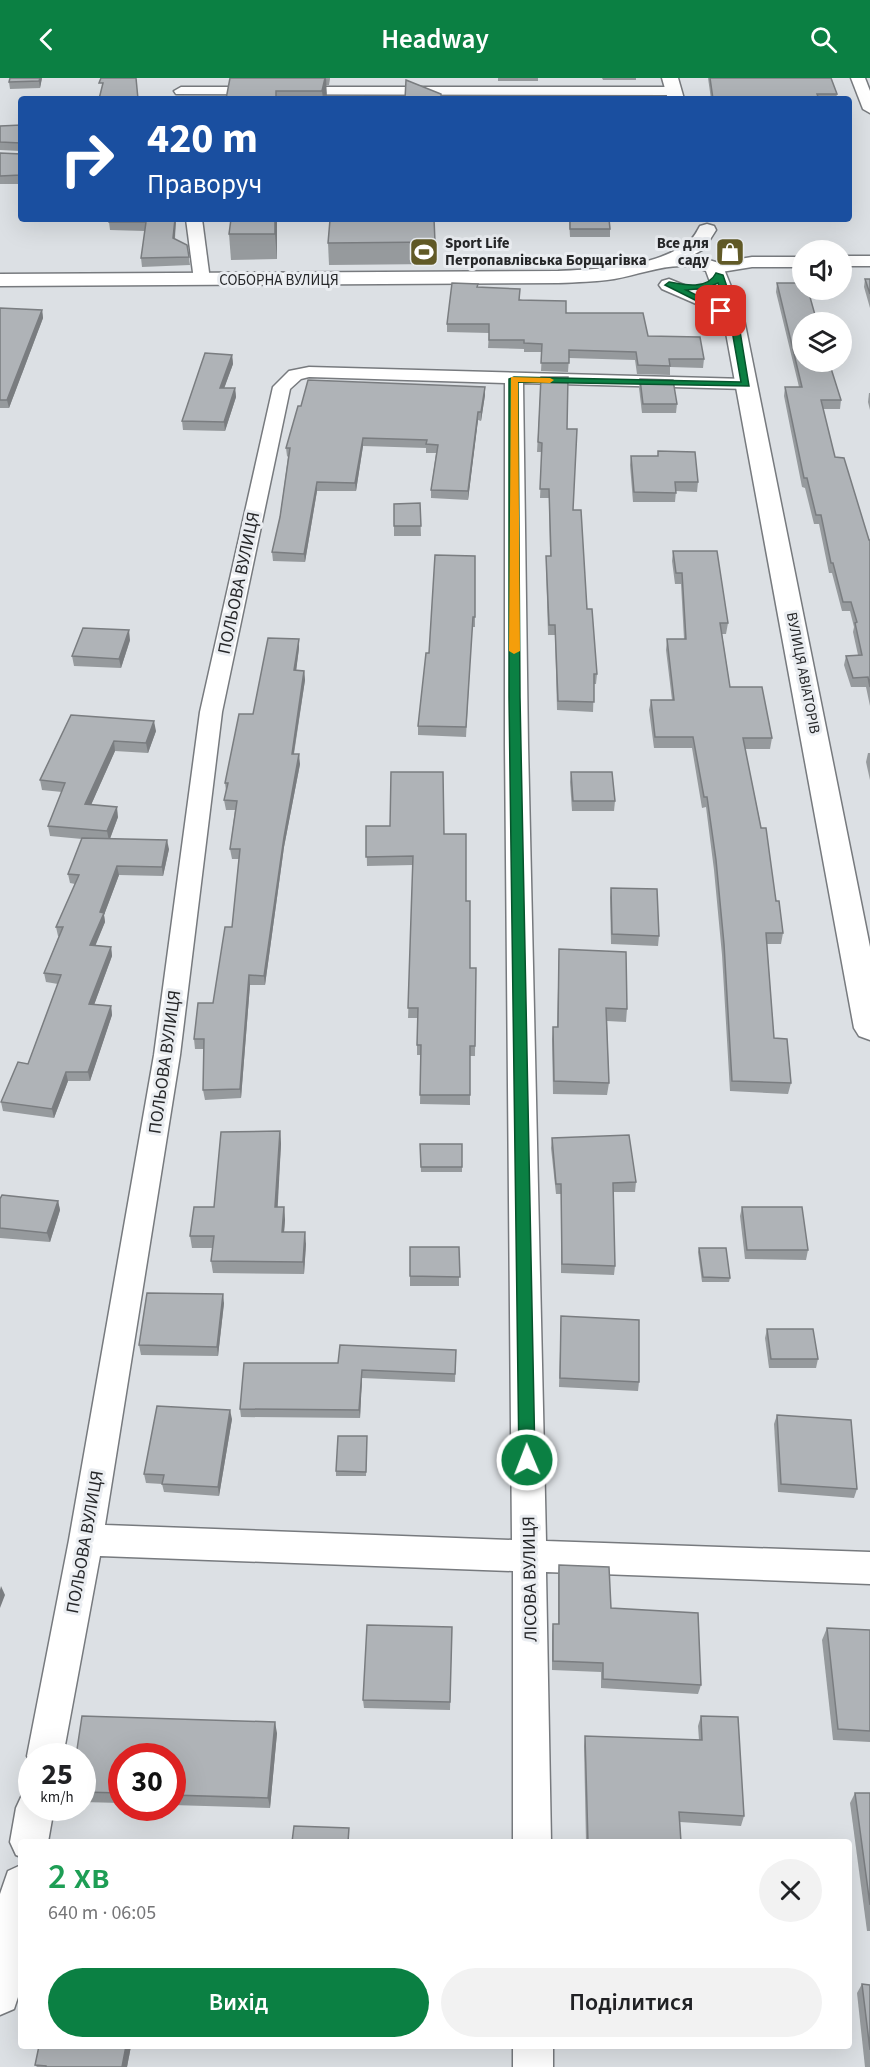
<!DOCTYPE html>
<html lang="uk">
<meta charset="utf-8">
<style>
body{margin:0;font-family:"Source Sans 3",sans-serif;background:#f2f2f2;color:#202124;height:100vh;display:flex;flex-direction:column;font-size:22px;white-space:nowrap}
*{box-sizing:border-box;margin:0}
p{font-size:20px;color:#757577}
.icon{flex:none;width:33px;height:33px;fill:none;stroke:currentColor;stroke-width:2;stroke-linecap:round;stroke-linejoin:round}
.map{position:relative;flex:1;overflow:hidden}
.panel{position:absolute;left:18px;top:1761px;width:834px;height:210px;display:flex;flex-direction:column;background:#fff;border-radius:6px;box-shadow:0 6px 24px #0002}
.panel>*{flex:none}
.hud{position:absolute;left:18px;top:18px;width:834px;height:126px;border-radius:6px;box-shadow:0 6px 24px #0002;background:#1a4fa0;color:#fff;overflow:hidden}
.controls{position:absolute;left:792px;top:162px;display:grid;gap:12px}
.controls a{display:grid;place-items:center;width:60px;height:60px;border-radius:50%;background:#fff;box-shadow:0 6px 24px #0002;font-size:30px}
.speed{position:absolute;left:18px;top:1665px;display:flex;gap:12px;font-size:30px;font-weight:700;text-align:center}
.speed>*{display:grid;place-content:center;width:78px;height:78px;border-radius:50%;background:#fff;box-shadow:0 6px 24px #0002;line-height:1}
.speed small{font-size:15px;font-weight:400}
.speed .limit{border:9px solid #d22;background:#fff;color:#111}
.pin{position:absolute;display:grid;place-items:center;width:51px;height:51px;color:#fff;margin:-26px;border-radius:12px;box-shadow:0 3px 9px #0006}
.me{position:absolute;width:66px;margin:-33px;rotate:359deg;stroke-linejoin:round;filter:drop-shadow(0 0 4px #0008)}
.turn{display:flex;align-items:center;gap:21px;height:126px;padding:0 30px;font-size:27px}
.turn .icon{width:78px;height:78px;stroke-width:2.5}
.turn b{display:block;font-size:42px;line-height:51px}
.round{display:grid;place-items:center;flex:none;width:63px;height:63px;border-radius:32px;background:#f2f2f2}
.head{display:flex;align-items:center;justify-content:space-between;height:102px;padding:0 30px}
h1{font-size:36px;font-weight:600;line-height:45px;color:#1e9e55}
.button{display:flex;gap:12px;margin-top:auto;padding:12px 30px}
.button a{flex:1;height:69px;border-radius:36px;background:#0b8043;color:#fff;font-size:24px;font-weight:600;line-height:69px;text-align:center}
.button a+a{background:#f2f2f2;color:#202124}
header{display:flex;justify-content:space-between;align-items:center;height:78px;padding:0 30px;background:#0b8043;color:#fff;font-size:27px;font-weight:600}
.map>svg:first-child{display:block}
</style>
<header><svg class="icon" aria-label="back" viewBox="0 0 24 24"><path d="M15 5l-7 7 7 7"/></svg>Headway<svg class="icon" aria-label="search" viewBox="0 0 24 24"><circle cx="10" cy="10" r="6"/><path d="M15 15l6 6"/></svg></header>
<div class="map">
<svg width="870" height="1989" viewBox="0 0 870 1989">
<rect width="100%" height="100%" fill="#dce0e4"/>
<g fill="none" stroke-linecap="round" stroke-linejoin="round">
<g stroke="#777a7e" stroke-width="3">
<g id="minor">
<polygon points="851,0 865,0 870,13 870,35 863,31"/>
<polygon points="181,9 674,9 681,13 674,17 176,16 174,13"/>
<polygon points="186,141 202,141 210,202 208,205 196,205 194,202"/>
<rect x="842" y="178" width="28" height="10"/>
<polygon points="752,179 802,179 802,189 752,189 715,195 707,190 715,185"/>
<path d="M309 289 746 301 752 302 755 306 752 310 746 311 523 305 528 667 546 1463 870 1474V1506L546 1494 551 1764H513V1493L100 1478 63 1678H32V1689L27 1678 69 1462 154 977 200 634 273 309 289 293ZM309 299 505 305V667L512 1462 105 1447 180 977 222 634 290 311 301 301Z"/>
<polygon points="32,1713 32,1730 54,1730 48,1764 21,1764 21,1779 16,1777 10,1764 16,1730 22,1717"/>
<polygon points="21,1787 21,1910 14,1931 0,1937 0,1816 8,1793"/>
<rect x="513" y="1968" width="40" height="21"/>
</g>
</g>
<g stroke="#777a7e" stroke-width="3">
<g id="secondary">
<polygon points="662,0 678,0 684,21 668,21"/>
<path d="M707 146 714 148 716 152 704 171 693 177 722 186 744 241 870 869V962L859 958 854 950 724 244 701 228 662 211 659 207 662 203 669 201 716 220 706 193C677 180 644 196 614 201 596 204 577 204 558 205L0 208V196L558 193C598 191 658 190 689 163 694 160 697 153 700 148Z"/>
</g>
</g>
<use href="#minor" fill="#fff" fill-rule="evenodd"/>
<use href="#secondary" fill="#fff" fill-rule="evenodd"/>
</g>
<g fill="#969a9d">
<polygon points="42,0 40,10 10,11 9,4"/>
<polygon points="225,0 330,0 330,1 329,7 326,7 326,21 226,21 230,0"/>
<rect x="498" y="0" width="40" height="3"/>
<polygon points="602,0 636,0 636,2 603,2"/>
<polygon points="708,0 831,0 837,16 836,21 711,21"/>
<polygon points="21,47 21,73 0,72 0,48"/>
<polygon points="0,75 21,76 21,106 0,106"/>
<polygon points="176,141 175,161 187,167 190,187 142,189 141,180 145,153 110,152 109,144"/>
<polygon points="277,141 277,181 231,182 229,156"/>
<polygon points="569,141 609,141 610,151 610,159 570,159"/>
<polygon points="435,164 435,186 329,187 328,165"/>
<polygon points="865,201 870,201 870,230 864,209"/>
<polygon points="777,205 814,238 841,322 840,331 823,331 835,379 869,462 870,462 870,628 866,609 851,609 844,587 846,578 858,577 853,554 854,549 850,533 842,533 832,495 829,495 819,446 814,446 805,410 802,409 784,318 785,309 799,309 776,214"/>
<polygon points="478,209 648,258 704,281 703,290 670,289 670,297 637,296 635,282 569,280 568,294 541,293 542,274 524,274 524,271 488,270 489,255 447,254 447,246"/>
<polygon points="0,230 42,232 43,240 9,330 0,330"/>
<polygon points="232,277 233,286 224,310 235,310 236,319 225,353 183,352 182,343"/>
<polygon points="541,299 567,351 573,432 587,531 597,596 596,606 594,606 593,634 557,632 555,557 548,557 546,487 546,478 550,478 549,420 540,420 542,374 537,374"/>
<polygon points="640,301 677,326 676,335 642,335 639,310"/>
<polygon points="485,309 485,317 481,343 478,342 468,422 431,420 431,412 436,375 426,375 426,370 363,368 356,413 317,413 305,484 273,483 272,474 280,439 288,379 287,378 286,370"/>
<polygon points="869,315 870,315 870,332 868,324"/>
<polygon points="658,373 698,404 697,414 676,413 675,424 633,424 630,387 631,378 658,378"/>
<polygon points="420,425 421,458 394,458 394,426"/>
<polygon points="673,473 728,545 726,556 722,556 730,609 772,660 770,671 745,671 783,855 781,866 767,866 774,960 791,1005 788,1016 730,1013 722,877 714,792 706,729 702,730 692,670 654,670 649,632 651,622 672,622 666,572 667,561 684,561 681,506 675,506 672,483"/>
<polygon points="475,478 475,549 472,549 466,659 418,657 418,648 429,575"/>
<polygon points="130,562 121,590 74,588 72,578"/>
<polygon points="299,570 296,592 304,593 305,602 294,676 300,686 284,769 265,907 250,907 241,1020 205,1022 203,1012 204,971 195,971 194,961 213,925 232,849 239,781 232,781 230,771 235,732 226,732 224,722 226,713 225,705 253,636"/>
<polygon points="71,637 156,653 148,675 115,673 91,727 118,739 110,761 169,771 163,798 119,797 104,837 105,844 95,867 111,869 112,878 94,927 111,928 112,937 90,1003 68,1003 54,1040 3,1033 1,1024 28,986 58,906 46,904 44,895 59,858 58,858 56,849 75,806 70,805 68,796 82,761 50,758 48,748 62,714 42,712 40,702"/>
<polygon points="868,675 870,675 870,702 866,684"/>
<polygon points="571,694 615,723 614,733 572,733 570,704"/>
<polygon points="366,748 444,756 466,823 470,890 476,890 475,978 470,978 470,1027 420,1026 421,977 417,977 417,940 408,940 413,787 367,788"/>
<polygon points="611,810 659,858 658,868 611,866 610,819"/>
<polygon points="559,871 627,931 626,944 607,943 609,1005 607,1017 553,1016 552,961 553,949 557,949"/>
<polygon points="280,1053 281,1066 277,1129 284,1129 285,1142 284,1154 306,1166 304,1196 213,1195 211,1183 213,1170 192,1170 190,1158"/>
<polygon points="552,1060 636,1104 635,1114 613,1114 615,1188 614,1197 561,1195 561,1116 556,1116 551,1070"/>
<polygon points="420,1066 462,1066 462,1094 421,1094"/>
<polygon points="0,1121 58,1123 60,1132 50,1164 0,1160"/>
<polygon points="742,1129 808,1172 806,1182 745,1181 740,1138"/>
<rect x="410" y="1169" width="49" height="39"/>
<polygon points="699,1170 730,1200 729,1204 702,1204 698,1174"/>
<polygon points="224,1225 218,1278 141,1277 139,1267"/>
<polygon points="561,1238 639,1304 638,1313 559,1309"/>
<polygon points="767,1251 818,1281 816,1290 769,1290 765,1260"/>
<polygon points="456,1272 455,1304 362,1300 360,1340 241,1339 240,1331 338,1285"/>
<polygon points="777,1337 857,1411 854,1420 778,1414 774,1346"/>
<polygon points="232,1341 219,1418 164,1414 162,1406 146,1405 144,1396"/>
<polygon points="367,1363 366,1398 336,1398 336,1393"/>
<polygon points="559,1487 611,1530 701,1607 698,1616 601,1610 601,1594 552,1592 552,1556 553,1546 558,1546 558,1497"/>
<polygon points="452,1549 450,1632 364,1630 363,1622"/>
<polygon points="827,1550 870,1552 870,1664 833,1662 822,1562"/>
<polygon points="701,1638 744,1738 741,1748 680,1744 681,1764 586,1764 584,1668 585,1658 699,1662 698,1648"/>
<polygon points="277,1655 270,1730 172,1727 172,1678 122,1678 122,1725 82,1724 82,1678"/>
<polygon points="855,1715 870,1715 870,1853 867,1853 850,1725"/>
<polygon points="862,1906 870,1907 870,1989 865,1989 857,1915"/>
<polygon points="39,1968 131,1968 127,1989 37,1989 35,1987"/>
</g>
<g fill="#7a7d80">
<polygon points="40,0 42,0 40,10 39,3"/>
<polygon points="325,0 326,0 327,19 326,21 323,21 322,13"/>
<polygon points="175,141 176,141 174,169 173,160"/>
<polygon points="275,141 277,141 277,181 275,156"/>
<polygon points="42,232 43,240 9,330 7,322"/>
<polygon points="232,277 233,286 221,319 220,310"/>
<polygon points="485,309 485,317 481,343 481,334"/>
<polygon points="235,310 236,319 225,353 224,344"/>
<polygon points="478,334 478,342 468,422 468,413"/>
<polygon points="363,360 363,368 356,413 355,405"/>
<polygon points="317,404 317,413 305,484 304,476"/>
<polygon points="129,552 130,562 121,590 119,581"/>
<polygon points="299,561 299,570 295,602 294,592"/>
<polygon points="304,593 305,602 292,686 292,676"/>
<polygon points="154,643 156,653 148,675 146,665"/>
<polygon points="114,663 115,673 87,736 85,726"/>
<polygon points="299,676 300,686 284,769 265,907 264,898 284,759"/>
<polygon points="117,729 118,739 109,763 107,753"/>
<polygon points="167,762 169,771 163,798 162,789"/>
<polygon points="117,788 119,797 104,837 105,844 92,876 90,867 100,834"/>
<polygon points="111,869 112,878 91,935 89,926"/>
<polygon points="249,897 250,907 241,1020 240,1011"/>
<polygon points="111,928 112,937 90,1003 88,994"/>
<polygon points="66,994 68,1003 54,1040 52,1031"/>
<polygon points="280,1053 281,1066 277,1142 275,1129"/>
<polygon points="58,1123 60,1132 50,1164 47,1155"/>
<polygon points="284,1129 285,1142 283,1166 282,1154"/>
<polygon points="305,1154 306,1166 304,1196 303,1184"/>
<polygon points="223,1216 224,1225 218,1278 217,1269"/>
<polygon points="362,1292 362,1300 360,1340 359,1332"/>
<polygon points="230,1332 232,1341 219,1418 218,1409"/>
<polygon points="1,1508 5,1517 0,1530 0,1512"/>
<polygon points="275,1644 277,1655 270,1730 268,1720"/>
<polygon points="126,1968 131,1968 127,1989 122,1989"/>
</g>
<g fill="#afb3b7" stroke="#7a7d80" stroke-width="1.5">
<polygon points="10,0 40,0 39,3 9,4"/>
<polygon points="101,0 136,0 138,21 99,21 103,5 99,5"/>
<polygon points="230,0 325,0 322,13 276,13 276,21 226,21"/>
<polygon points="710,0 831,0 837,16 817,16 819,21 713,21"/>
<polygon points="406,2 441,16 441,21 405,21"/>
<polygon points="21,47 21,65 0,64 0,48"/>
<polygon points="0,75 21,76 21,97 0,98"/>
<polygon points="109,141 175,141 173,160 187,167 189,179 141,180 146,144 109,144"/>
<polygon points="231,141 275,141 275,156 229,156"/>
<polygon points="338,141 434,141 435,164 328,165 330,142"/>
<polygon points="570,141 609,141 610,151 570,151"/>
<polygon points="865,201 870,201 870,216"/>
<polygon points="452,205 478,206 477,209 520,211 519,222 566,223 566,235 643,235 648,258 700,259 704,281 669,281 670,288 638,287 636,274 569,272 569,285 541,285 542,266 524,265 524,262 489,262 489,246 447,246"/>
<polygon points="777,205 802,205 802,212 808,212 817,244 802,244 802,284 829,284 841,322 821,322 835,379 844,380 869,462 870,462 870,609 868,599 853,600 846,578 862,577 855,545 857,544 851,524 843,524 833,485 831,485 821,437 816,437 807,400 804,400 785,309 802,309"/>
<polygon points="0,230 42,232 7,322 0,322"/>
<polygon points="205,275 232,277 220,310 235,310 224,344 182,343"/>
<polygon points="541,299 568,299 567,351 577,351 573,432 581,432 587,531 592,531 597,596 594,596 594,624 558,623 555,547 549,547 546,478 551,478 549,411 540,411 542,365 538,364"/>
<polygon points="640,301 673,302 677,326 643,326"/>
<polygon points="308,302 485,309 481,334 478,334 468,413 431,412 438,367 426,366 427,362 363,360 355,405 317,404 304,476 272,474 280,439 290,370 286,370 298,328 301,328"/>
<polygon points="658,373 695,374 698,404 675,404 676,415 634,414 631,378 658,378"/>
<polygon points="420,425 421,448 394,448 394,426"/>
<polygon points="673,473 717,473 728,545 720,545 730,609 762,609 772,660 743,660 761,750 766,750 776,823 779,823 783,855 766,855 774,960 787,961 791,1005 732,1003 724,866 716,782 707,719 704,719 693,659 655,659 651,622 674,622 667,561 686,561 682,495 676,495"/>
<polygon points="435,477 475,478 475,539 473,539 466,649 418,648 426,575 429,575"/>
<polygon points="83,550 129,552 119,581 72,578"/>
<polygon points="268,560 299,561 294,592 304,593 292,676 299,676 284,759 264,898 249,897 240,1011 203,1012 204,961 194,961 198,925 213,925 225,849 232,849 240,771 230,771 237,723 224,722 228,705 225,705 239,636 253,636"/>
<polygon points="71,637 154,643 146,665 114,663 85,726 117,729 107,753 48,748 65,705 40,702"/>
<polygon points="391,694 443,694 444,756 466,756 466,823 470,823 470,890 476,890 475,968 470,968 470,1017 420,1017 421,967 417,967 418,930 408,930 413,778 366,779 366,748 390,748"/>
<polygon points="571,694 612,694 615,723 573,723"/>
<polygon points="82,760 167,762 162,789 117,788 100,834 104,835 90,867 111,869 89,926 111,928 88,994 66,994 52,1031 1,1024 18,984 28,986 61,897 44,895 63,849 56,849 79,797 68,796"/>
<polygon points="611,810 657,811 659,858 612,856"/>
<polygon points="559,871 626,874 627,931 606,930 609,1005 554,1003 553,949 558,949"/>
<polygon points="280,1053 275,1129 284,1129 282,1154 305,1154 303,1184 211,1183 214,1158 190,1158 194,1129 214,1129 221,1054"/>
<polygon points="629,1057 636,1104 613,1105 615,1188 562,1186 561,1106 556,1106 552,1060"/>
<polygon points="420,1066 462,1066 462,1089 421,1089"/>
<polygon points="2,1117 58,1123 47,1155 0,1150 0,1121"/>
<polygon points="742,1129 802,1129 808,1172 747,1172"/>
<polygon points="410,1169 459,1169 460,1199 410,1198"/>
<polygon points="699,1170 726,1170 730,1200 703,1199"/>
<polygon points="147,1215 223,1216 217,1269 139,1267"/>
<polygon points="561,1238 639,1242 639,1304 560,1300"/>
<polygon points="767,1251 813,1251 818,1281 771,1281"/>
<polygon points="340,1267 456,1272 455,1296 362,1292 359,1332 240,1331 244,1285 338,1285"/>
<polygon points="157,1328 230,1332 218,1409 162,1406 164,1397 144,1396"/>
<polygon points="777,1337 851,1342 857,1411 781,1406"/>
<polygon points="338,1358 367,1358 366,1394 336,1393"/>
<polygon points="559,1487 609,1489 611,1530 698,1535 701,1607 603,1601 603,1585 553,1583 553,1546 559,1546"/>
<polygon points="367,1547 452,1549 450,1624 363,1622"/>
<polygon points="827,1550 870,1552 870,1653 838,1651"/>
<polygon points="82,1638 275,1644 268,1720 172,1717 172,1678 122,1678 122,1715 82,1714 82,1678 76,1678"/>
<polygon points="701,1638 738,1639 744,1738 679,1734 681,1764 588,1764 585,1658 702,1662"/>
<polygon points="855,1715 870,1715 870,1827"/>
<polygon points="294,1748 349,1750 348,1764 292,1764"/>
<polygon points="862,1906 870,1907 870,1972"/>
<polygon points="39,1968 126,1968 122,1989 46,1989 46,1988 35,1987"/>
</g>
<path fill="#0b8043" stroke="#07532c" stroke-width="1.5" d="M716 195 723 197 738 241 749 308 518 304 520 619 535 1382 533 1387 527 1389 521 1387 519 1382 509 619V301L514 299 741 304 730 241 718 205 707 210 686 212 724 231V235H721L665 207 669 204C684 207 708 212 716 195Z"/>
<polygon fill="#f59e0b" points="511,299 550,300 554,302 550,305 518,304 520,573 514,576 509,573"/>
<defs>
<g id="stadium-square" transform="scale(1.5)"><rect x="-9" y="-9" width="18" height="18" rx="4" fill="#615a27" stroke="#eaedf1"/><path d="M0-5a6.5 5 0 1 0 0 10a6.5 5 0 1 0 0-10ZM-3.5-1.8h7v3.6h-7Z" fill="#fff"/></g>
<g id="shop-square" transform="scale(1.5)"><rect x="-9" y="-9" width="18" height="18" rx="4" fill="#615a27" stroke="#eaedf1"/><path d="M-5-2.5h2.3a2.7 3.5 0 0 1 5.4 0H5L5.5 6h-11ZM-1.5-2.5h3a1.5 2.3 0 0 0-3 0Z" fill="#fff"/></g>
</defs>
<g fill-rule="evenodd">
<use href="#stadium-square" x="424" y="174"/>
<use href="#shop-square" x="730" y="174"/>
</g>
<g text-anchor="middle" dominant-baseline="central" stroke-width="6" stroke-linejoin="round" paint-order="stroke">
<g font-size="15" font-weight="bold" fill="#262729" stroke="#eaedf1" text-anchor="start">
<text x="445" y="165">Sport Life<tspan x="445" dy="17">Петропавлівська Борщагівка</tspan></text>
<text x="709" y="165" text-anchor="end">Все для<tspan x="709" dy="17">саду</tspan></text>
</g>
<g font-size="15" fill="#262729" stroke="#eaedf1">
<text x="279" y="202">СОБОРНА ВУЛИЦЯ</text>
<text transform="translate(803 595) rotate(79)">ВУЛИЦЯ АВІАТОРІВ</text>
</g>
<g font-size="18" fill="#262729" stroke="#eaedf1">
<text transform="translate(239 505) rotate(-78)">ПОЛЬОВА ВУЛИЦЯ</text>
<text transform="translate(165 984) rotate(-82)">ПОЛЬОВА ВУЛИЦЯ</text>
<text transform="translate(85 1464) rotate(-80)">ПОЛЬОВА ВУЛИЦЯ</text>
<text transform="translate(530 1501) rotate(-91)">ЛІСОВА ВУЛИЦЯ</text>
</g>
</g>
</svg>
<div class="controls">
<a><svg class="icon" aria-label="sound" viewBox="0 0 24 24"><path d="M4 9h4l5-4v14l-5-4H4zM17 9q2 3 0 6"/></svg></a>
<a><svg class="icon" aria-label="layers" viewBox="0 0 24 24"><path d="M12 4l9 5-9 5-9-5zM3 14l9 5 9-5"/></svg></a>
</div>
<div class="speed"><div>25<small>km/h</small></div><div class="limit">30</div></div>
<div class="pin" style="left:721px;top:233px;background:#d93025"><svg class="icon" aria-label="arrive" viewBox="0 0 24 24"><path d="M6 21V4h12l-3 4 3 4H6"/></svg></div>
<svg class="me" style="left:527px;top:1382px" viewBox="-20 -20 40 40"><circle r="17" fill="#0b8043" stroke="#fff" stroke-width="3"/><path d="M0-11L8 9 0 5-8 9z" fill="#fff"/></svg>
<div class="hud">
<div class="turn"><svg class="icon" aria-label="right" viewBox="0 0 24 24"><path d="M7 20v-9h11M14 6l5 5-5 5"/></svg><div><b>420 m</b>Праворуч</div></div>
</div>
<section class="panel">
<div class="head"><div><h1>2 хв</h1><p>640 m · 06:05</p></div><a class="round"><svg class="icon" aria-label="close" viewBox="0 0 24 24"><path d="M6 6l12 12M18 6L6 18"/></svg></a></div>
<div class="button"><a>Вихід</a><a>Поділитися</a></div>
</section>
</div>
